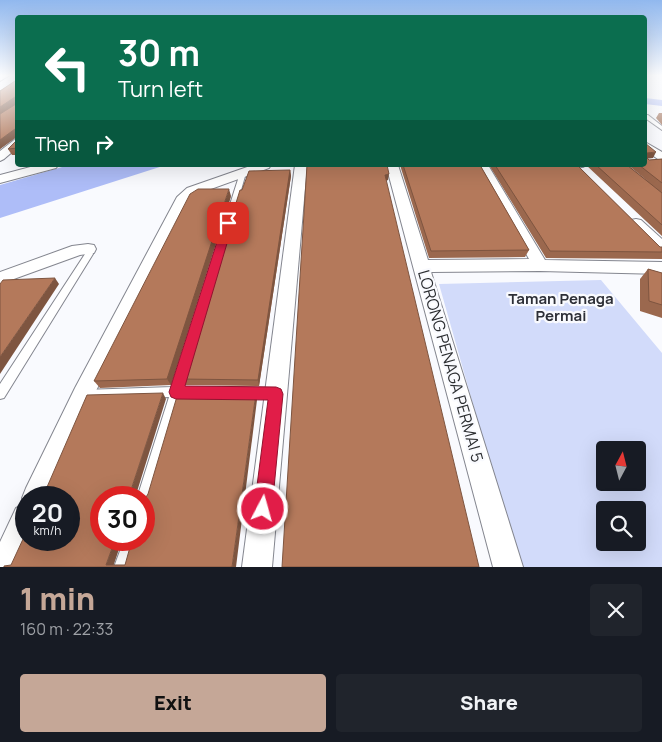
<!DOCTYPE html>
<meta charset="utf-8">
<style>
body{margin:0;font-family:Manrope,sans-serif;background:#20242c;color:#f1f3f6;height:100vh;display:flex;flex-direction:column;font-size:19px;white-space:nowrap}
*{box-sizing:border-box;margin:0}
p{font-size:16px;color:#9ea1a6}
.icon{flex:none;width:28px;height:28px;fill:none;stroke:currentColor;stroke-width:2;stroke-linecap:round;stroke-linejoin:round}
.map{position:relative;height:567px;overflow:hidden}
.panel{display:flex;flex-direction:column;background:#171b24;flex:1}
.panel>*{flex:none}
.banner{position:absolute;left:15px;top:15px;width:632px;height:152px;border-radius:5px;box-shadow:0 5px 20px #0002;background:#0b6e4f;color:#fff;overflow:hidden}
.needle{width:32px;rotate:7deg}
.buttons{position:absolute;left:596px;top:441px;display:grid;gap:10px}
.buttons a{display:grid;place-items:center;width:50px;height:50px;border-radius:5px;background:#171b24;box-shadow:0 5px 20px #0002;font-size:25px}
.speed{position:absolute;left:15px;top:486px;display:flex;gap:10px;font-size:25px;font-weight:700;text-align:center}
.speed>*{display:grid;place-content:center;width:65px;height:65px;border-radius:50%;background:#171b24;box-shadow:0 5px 20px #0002;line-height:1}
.speed small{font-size:12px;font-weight:400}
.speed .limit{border:8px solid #d22;background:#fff;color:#111}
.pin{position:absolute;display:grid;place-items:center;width:42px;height:42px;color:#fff;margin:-21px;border-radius:10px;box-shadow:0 2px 8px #0006}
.me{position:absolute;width:55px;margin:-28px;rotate:6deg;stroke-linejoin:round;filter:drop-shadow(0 0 4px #0008)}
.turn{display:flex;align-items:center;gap:18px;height:105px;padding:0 20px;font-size:22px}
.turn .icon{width:65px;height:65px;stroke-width:2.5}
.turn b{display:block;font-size:35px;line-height:42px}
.then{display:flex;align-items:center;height:48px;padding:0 20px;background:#0003;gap:10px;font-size:19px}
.round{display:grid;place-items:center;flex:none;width:52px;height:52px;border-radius:5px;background:#20242c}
.headline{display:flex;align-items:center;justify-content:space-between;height:85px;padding:0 20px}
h1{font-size:30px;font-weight:800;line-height:38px;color:#c5a797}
.primary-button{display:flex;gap:10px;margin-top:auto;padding:10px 20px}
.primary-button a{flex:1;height:58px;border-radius:5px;background:#c5a797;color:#111;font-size:20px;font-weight:800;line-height:58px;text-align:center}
.primary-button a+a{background:#20242c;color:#f1f3f6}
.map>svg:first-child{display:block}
</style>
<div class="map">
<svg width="662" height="567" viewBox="0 0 662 567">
<rect width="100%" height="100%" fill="#f9fafe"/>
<path fill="#d2dbfa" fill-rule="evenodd" d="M601 280 662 353V567H519L439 284ZM605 450H638V482H605ZM605 510H638V542H605Z"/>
<polygon fill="#aebdf8" points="69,165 166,165 0,218 0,185"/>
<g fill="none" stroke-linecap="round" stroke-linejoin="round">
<polygon fill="#aebdf8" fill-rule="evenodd" points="645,98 662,100 662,106 645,104"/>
<g stroke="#84868f" stroke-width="2">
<g id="lane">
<polygon points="645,115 648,115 662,126 662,130 645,118"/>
<path d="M574 165H586C583 168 577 168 574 165Z"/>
<polygon points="243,171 246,173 183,387 275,388 279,389 281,393 279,397 275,398 180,397 151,498 149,503 144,505 144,498 137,498 169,397 83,400 79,399 77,395 79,391 83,390 172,387 240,173"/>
<polygon points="88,246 91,247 93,254 4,398 0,399 0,384 85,254 84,249"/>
<polygon points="124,540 138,540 130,567 114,567"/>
</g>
</g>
<g stroke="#84868f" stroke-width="2">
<g id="street">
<polygon points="0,75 10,75 0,81"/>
<polygon points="18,137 18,147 4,159 0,161 0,151"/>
<polygon points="645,142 662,152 662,162 645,150"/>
<polygon points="38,165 58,165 56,168 0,183 0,175"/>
<polygon points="253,165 271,165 269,168 197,194 190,199 92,399 50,498 26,498 26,540 31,540 19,567 0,567 0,542 16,508 25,504 22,498 26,488 75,388 177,197 187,188"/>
<polygon points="295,165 307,165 272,567 242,567"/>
<polygon points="386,165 398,165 428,260 529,259 476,165 488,165 545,260 662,262 662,274 540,271 431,272 523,567 493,567"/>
<polygon points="636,219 641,220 662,239 662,253 656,252 631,226 629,223 631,220"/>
<polygon points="88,244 94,245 96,249 94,253 80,255 0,284 0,272 72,246"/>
</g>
</g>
<use href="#lane" fill="#fff" fill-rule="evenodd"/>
<use href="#street" fill="#fff" fill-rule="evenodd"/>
</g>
<g fill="#9b684e">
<polygon points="15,81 18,81 18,155 12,155 8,149 16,141 16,137 0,149 0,91"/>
<polygon points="659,113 662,113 662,125 656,118"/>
<polygon points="645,143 653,158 647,158 649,160 662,159 662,236 586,165 627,165 650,183 628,165 645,165"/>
<polygon points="400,165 480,165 529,250 525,257 429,258"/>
<polygon points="489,165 577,165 660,247 662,247 662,259 546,258"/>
<polygon points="290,170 291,176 259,386 186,385 182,379 242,190"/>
<polygon points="231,196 171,385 100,388 94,381"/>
<polygon points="648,269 662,273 662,318 640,311 640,279"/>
</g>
<g fill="#7e5540">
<polygon points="15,97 18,103 0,115 0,107"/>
<polygon points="15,129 18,136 0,149 0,140"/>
<polygon points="656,152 653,158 645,159 647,153"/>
<polygon points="290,170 291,176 259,386 258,380"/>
<polygon points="389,174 388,180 384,182 385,175"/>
<polygon points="229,189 231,196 171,385 167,379"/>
<polygon points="55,278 59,284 0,374 0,357"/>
<polygon points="163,393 166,399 135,498 134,498 130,493"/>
<polygon points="256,393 257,400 236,567 232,567"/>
<polygon points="115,540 122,540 113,567 106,565"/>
</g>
<g fill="#b4795b" stroke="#7e5540">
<polygon points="15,81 18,81 18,148 8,149 16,141 15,129 0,140 0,114 16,104 15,97 0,107 0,91"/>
<polygon points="645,143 656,152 647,153 647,158 649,160 662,159 662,183 639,165 645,165"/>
<polygon points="307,165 387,165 389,174 385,175 479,567 282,567"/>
<polygon points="403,165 480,165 529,250 431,251"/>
<polygon points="495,165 577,165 660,247 662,247 662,252 550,251"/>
<polygon points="596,165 627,165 662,193 662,225"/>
<polygon points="290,170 258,380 182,379 240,190 242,190 249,171"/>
<polygon points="198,189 229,189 167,379 94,381 190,194"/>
<polygon points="648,269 662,273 662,305 649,301"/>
<polygon points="55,278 0,357 0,284 3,280"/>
<polygon points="163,393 130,493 132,495 137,495 137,498 101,498 101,540 115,540 106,565 125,565 132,540 144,540 144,500 148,494 178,393 256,393 232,567 4,567 4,566 11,565 24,537 23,535 19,534 26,519 26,540 69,540 69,498 37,498 38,495 44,494 87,395"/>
</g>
<linearGradient id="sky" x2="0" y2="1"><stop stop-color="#91b8ee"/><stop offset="0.49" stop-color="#fcfdff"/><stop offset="1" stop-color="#fcfdff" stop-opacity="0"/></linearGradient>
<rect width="662" height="154" fill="url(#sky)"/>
<polygon fill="#e11d48" stroke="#92132f" points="228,220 233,223 185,386 276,387 281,389 283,394 272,509 270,516 263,518 257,516 254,509 268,400 176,399 171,397 169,392 223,223"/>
<g text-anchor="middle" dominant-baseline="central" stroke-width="4.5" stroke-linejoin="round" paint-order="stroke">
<g font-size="15" font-weight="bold" fill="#2d2f37" stroke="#f9fafe">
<text x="561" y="298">Taman Penaga<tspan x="561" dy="17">Permai</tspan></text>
</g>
<g font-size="16" fill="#2b2d30" stroke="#f9fafe">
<text transform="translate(451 366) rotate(74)">LORONG PENAGA PERMAI 5</text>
</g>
</g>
</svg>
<div class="buttons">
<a><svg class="needle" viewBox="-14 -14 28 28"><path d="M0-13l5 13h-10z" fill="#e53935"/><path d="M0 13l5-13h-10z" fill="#9ea1a6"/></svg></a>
<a><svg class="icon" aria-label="search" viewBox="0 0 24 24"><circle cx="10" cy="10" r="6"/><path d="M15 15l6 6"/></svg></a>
</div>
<div class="speed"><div>20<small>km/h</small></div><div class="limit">30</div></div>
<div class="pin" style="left:228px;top:223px;background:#d93025"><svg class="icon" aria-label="arrive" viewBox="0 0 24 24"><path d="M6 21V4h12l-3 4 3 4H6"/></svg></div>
<svg class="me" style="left:263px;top:509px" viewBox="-20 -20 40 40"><circle r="17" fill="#e11d48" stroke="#fff" stroke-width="3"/><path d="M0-11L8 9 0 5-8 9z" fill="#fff"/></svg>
<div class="banner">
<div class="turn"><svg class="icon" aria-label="left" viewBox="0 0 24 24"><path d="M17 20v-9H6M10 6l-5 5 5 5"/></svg><div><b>30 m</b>Turn left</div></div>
<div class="then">Then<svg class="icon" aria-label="right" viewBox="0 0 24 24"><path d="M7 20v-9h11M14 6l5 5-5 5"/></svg></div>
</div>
</div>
<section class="panel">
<div class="headline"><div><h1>1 min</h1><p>160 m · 22:33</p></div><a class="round"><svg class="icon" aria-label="close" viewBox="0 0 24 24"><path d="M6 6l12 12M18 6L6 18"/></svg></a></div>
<div class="primary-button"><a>Exit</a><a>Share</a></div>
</section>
